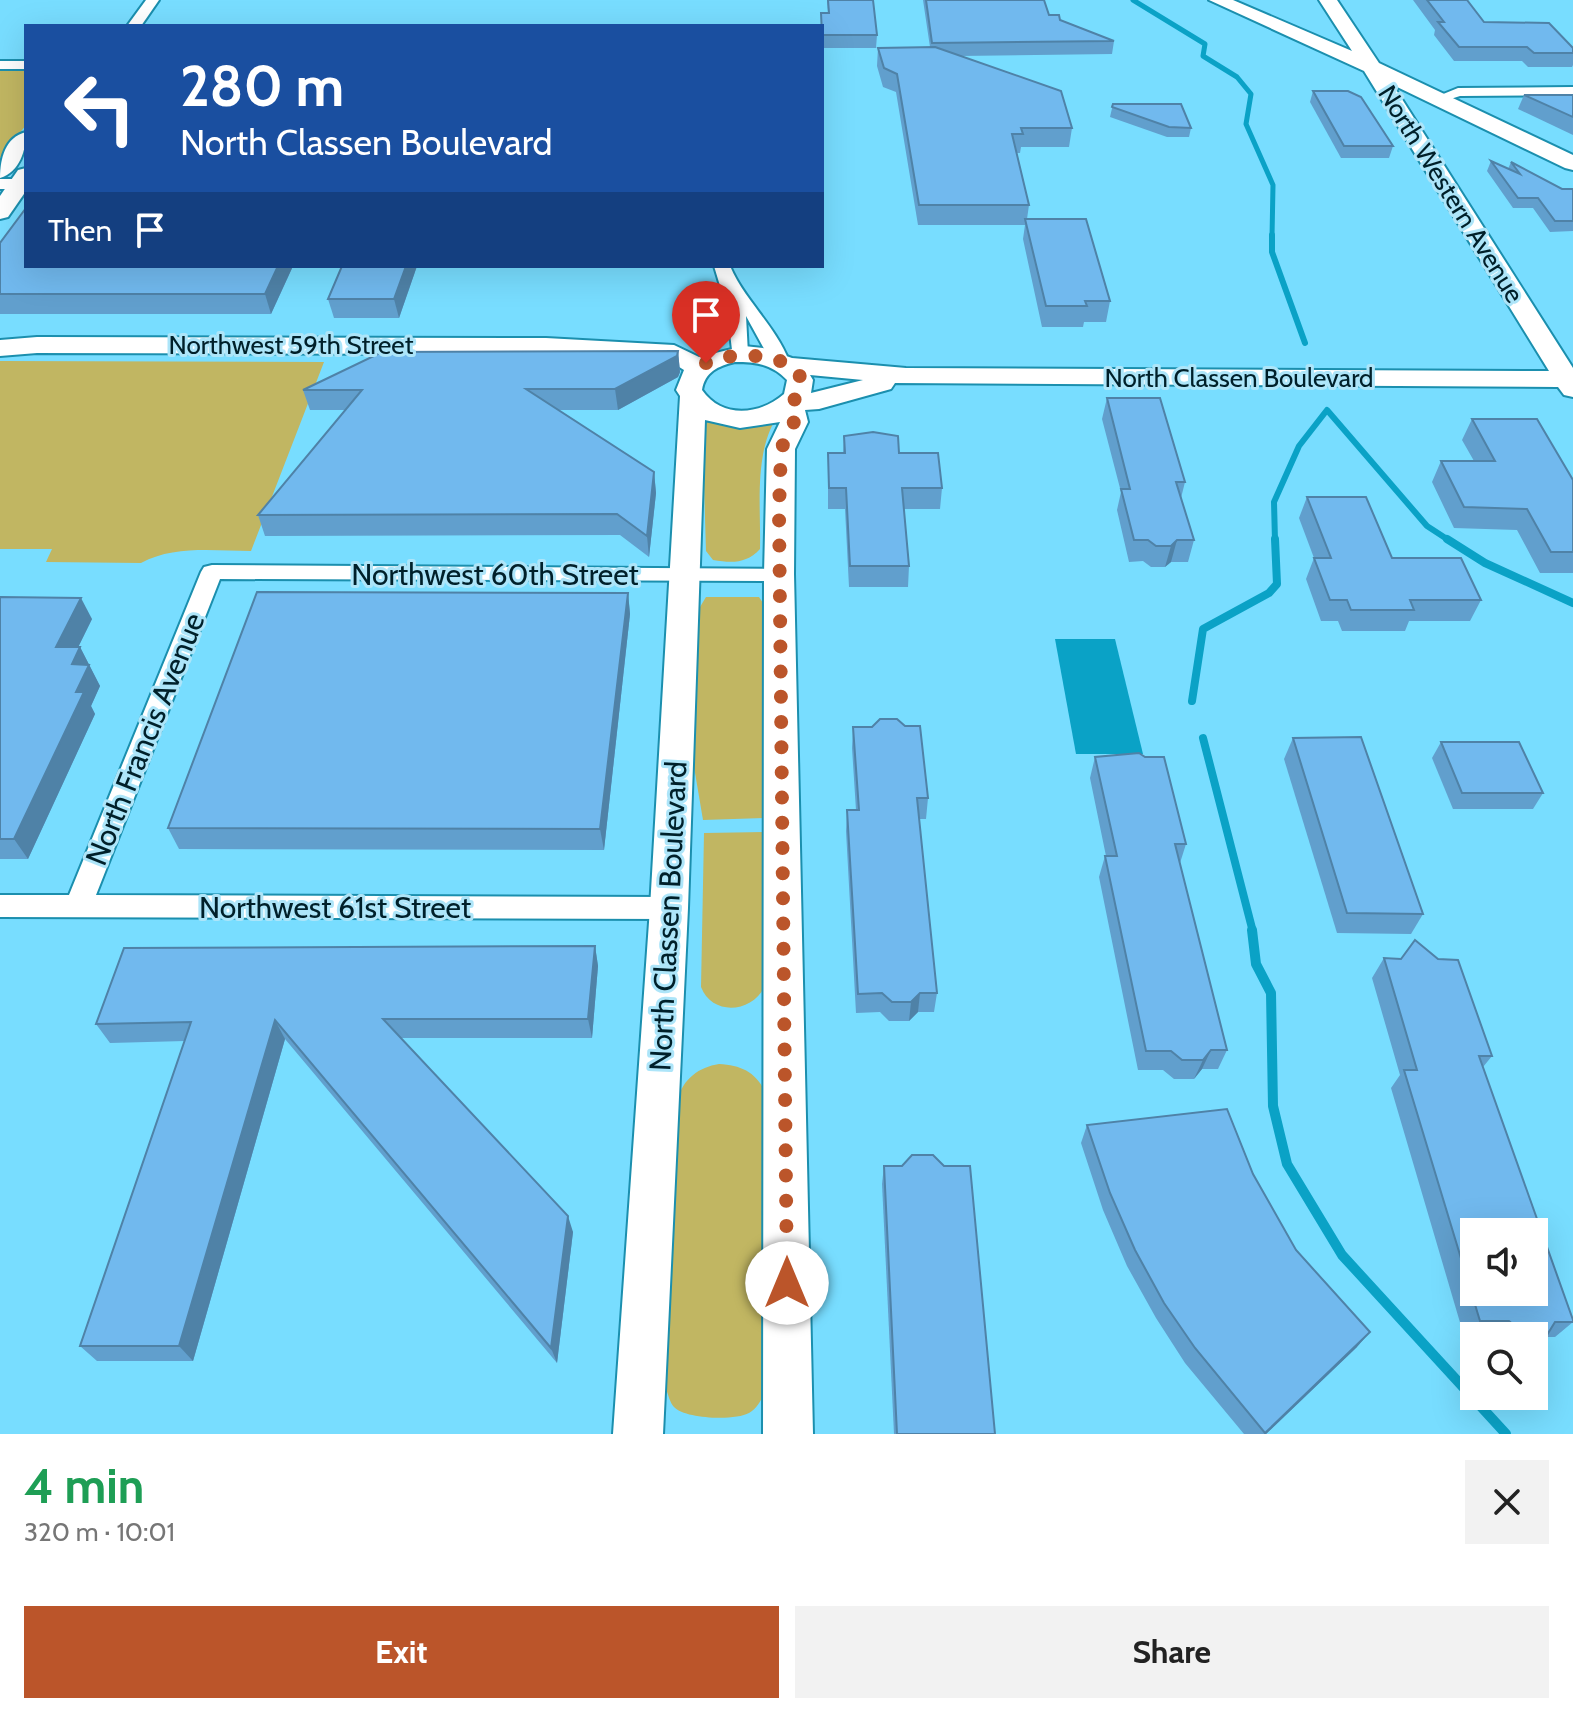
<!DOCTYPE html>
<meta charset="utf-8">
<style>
body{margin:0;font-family:Cabin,sans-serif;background:#f2f2f2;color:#222;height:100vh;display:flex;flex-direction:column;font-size:30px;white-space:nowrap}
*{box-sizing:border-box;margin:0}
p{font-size:26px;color:#767676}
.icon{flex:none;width:44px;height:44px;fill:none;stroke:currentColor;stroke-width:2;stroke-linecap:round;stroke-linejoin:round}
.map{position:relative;height:1434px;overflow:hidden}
.side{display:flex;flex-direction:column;background:#fff;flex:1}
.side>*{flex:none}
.top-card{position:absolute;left:24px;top:24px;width:800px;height:244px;border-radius:0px;box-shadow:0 8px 32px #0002;background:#1a4fa0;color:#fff;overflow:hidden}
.buttons{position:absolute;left:1460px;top:1218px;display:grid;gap:16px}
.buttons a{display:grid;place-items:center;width:88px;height:88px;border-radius:0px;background:#fff;box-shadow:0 8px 32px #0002;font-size:40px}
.pin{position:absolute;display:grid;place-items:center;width:68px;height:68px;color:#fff;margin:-82px -34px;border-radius:50% 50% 50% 0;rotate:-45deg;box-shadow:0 0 8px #0007}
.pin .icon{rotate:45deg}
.me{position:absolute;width:88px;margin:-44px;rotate:0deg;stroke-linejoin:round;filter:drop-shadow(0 0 6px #0008)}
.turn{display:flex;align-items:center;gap:28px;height:168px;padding:0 24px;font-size:36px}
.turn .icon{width:104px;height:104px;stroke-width:2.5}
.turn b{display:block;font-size:56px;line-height:68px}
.then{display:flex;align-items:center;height:76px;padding:0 24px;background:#0003;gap:16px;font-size:30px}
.round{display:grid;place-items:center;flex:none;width:84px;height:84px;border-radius:0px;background:#f2f2f2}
.summary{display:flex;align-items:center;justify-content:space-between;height:136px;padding:0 24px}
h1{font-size:48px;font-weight:700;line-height:60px;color:#1e9e55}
.action{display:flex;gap:16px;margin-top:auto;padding:16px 24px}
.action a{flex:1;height:92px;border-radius:0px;background:#bb552a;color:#fff;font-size:32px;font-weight:700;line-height:92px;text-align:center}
.action a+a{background:#f2f2f2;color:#222}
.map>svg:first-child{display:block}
</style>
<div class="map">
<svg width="1573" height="1434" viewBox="0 0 1573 1434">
<rect width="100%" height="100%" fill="#78ddff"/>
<g fill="#c1b662">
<polygon points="0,69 26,69 26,125 0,158"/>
<path d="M0 361 324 362 251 551C215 551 174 545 141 563L46 562 52 549H0Z"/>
<path d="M702 417 775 420C754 457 761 508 760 549 746 564 732 563 713 560L706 551Z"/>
<polygon points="706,597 759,597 765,606 764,818 703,820 692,755 700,607"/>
<path d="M766 832V983C756 1012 713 1018 701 987L704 833Z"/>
<path d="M719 1064C743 1065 759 1074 767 1097V1386C763 1396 759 1407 749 1413 735 1421 685 1419 674 1407 670 1403 668 1394 666 1389L678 1099C683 1079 699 1067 719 1064Z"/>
</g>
<polygon fill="#0aa2c6" points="1055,639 1115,639 1143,754 1076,754"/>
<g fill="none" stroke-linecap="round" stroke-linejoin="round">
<polyline stroke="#0aa2c6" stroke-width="5" points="1133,0 1205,44 1203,56 1237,77 1251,94 1246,124 1273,185 1272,237"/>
<g stroke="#0aa2c6" stroke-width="6">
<polyline points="1272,235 1272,252 1305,343"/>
<polyline points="1275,541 1274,502 1299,446 1327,410 1427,526 1450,541"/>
</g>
<g stroke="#0aa2c6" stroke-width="8">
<polyline points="1447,539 1485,563 1573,603"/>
<polyline points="1192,701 1203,629 1269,593 1277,584 1275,539"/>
<polyline points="1203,738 1253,932"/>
</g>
<polyline stroke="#0aa2c6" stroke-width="10" points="1252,930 1256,964 1271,993 1273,1106 1287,1164 1342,1255 1506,1434"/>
<g stroke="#1b8fae" stroke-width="4">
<g id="street">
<polygon points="146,0 159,0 141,26 127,26"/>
<rect x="0" y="61" width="26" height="8"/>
<polygon points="1573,87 1573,95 1460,96 1438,103 1431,99 1458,88"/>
<rect x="0" y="179" width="26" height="10"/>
<path d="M714 266H730C745 301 775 325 789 361L787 365H773L746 316 748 354 745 358H733L727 309Z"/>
<polygon points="212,565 787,569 790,574 787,579 779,581 220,579 96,895 669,897 679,900 682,908 679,916 669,919 0,917 0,895 69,895 201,572 204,567"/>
</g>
</g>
<g stroke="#1b8fae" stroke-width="4">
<g id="secondary">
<path d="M1209 0H1233L1352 51 1319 0H1337L1379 63 1573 155V170L1565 168 1393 85 1573 368V397L1564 395 1558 387 895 383 891 389 819 409 805 410 808 422 795 449 794 574 813 1434H763L764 574 767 449 780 422 740 428 705 420 688 908 663 1434H613L650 908 680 396 676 390 684 370 668 360 546 354 37 353 0 356V340L37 337 546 338 674 345 699 357 744 346 763 348 792 358 906 368 1549 371 1364 71ZM735 362C756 362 772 364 787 380L784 394C760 415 722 419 702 390 705 372 718 366 735 362ZM810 375 863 380 811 393 813 380Z"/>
<path d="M26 132C26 150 20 172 0 178 0 159 5 137 26 132Z"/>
<polygon points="26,168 26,191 8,217 0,219 0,196 18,170"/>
</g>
</g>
<use href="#street" fill="#fff" fill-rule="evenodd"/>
<use href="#secondary" fill="#fff" fill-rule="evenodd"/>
</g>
<g fill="#619fcd">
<polygon points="827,0 873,0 877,35 876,48 822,48 821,13 828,13"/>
<polygon points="923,0 1044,0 1049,15 1114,41 1112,54 959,56 1072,128 1069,147 1021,147 1020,153 1017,153 1029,205 1027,219 1110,301 1106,322 1084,322 1083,327 1042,327 1023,239 1025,225 918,225 896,92 883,87 877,66 878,48 930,47"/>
<polygon points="1413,0 1467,0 1484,22 1573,48 1573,65 1572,67 1528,67 1522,61 1454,61 1434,35 1435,30"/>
<polygon points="1313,91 1393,146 1389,158 1341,158 1310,102"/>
<polygon points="1524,95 1573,95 1573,135 1518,109"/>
<polygon points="1113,104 1191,128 1189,137 1167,137 1110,117"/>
<polygon points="1491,161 1508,169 1511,162 1562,189 1573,189 1573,231 1550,232 1533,208 1513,208 1487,171"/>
<polygon points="0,243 293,266 271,314 0,314"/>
<polygon points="342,266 417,266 399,318 334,318 328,299"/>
<polygon points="678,351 680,372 678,377 618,410 559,410 654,472 656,493 649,557 620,535 265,536 258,515 345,410 310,410 303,390"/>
<polygon points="1107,398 1185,482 1181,498 1194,540 1188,562 1171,562 1165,567 1151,567 1143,561 1129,562 1117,510 1121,492 1102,419"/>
<polygon points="1472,419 1573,480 1573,573 1540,573 1517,530 1454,528 1432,482 1441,461 1474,461 1462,440"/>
<polygon points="844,436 899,453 942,488 940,509 904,509 909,566 908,587 849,587 845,509 828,509 828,453 843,453"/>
<polygon points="1307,497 1392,558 1481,600 1470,621 1409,621 1405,631 1342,631 1338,621 1321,621 1306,579 1314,558 1299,518"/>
<polygon points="628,593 630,614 604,850 179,849 168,828"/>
<polygon points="0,597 92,619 78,647 80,647 100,686 91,706 95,714 28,859 0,859"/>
<polygon points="853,727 928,798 926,819 919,819 937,993 934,1012 918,1012 909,1021 889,1021 880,1012 856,1013 846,831 847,810 856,810 852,748"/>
<polygon points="1293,738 1423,914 1411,934 1337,933 1284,759"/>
<polygon points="1441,742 1543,793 1533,809 1453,809 1432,758"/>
<polygon points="1095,757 1186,844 1180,863 1227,1050 1218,1069 1202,1069 1194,1079 1174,1079 1163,1070 1138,1070 1099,877 1105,856 1106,856 1090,778"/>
<polygon points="595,946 598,966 592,1038 400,1038 573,1232 557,1363 285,1039 193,1361 97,1361 80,1346 185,1041 110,1043 96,1024"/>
<polygon points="1384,958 1492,1056 1483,1067 1573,1320 1573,1322 1555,1337 1545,1337 1534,1345 1534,1336 1464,1336 1391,1088 1400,1075 1372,978"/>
<polygon points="1087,1125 1253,1174 1296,1250 1357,1347 1266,1434 1244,1434 1185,1363 1156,1318 1127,1266 1103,1210 1081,1143"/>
<polygon points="884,1166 995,1434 894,1434 882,1184"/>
</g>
<g fill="#4f82a7">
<polygon points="278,266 293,266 271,314 265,294"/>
<polygon points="406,266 417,266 399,318 394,299"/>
<polygon points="678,351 680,372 678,377 618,410 615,389"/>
<polygon points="654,472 656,493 649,557 647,536"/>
<polygon points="1177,540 1171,562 1165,567 1171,546"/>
<polygon points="628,593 630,614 604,850 600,829"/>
<polygon points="81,598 92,619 68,668 56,647"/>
<polygon points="80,647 100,686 91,706 95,714 28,859 14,839 76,692 72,664"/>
<polygon points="595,946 598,966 592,1038 588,1019"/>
<polygon points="920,993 918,1012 909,1021 911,1002"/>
<polygon points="275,1020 285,1039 193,1361 179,1346"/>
<polygon points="1211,1050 1202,1069 1194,1079 1203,1060"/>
<polygon points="568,1216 573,1232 557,1363 551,1348"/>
<polygon points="1370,1332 1357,1347 1266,1434 1264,1434"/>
</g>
<g fill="#71b9ee" stroke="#4f82a7" stroke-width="2" fill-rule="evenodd">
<polygon points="828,0 873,0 877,35 822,35 821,13 829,13"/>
<polygon points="926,0 1044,0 1049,15 1059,15 1060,20 1114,41 932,43"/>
<polygon points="1427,0 1467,0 1484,22 1549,23 1573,48 1573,53 1534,53 1527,47 1459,47 1438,22 1444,22"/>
<polygon points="935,47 1061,91 1072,128 1021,128 1023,134 1012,134 1029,205 919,205 897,74 884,68 878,48"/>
<polygon points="1313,91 1348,91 1361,97 1393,146 1344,146"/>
<polygon points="1524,95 1573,95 1573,117"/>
<polygon points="1113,104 1181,104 1191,128 1169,127 1112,107"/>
<polygon points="1491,161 1520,174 1511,162 1562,189 1573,189 1573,221 1555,221 1538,198 1518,198"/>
<polygon points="26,208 26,266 278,266 265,294 0,294 0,243"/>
<polygon points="1025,219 1086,219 1110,301 1085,301 1087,306 1046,306"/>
<polygon points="342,266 406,266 394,299 328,299"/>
<polygon points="678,351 677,356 615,389 526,389 654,472 647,536 617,514 258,515 362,390 303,390 382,352"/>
<polygon points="1107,398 1160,398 1185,482 1176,482 1194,540 1177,540 1171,546 1156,546 1148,540 1134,540 1121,489 1130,489"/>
<polygon points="1472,419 1537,419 1573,480 1573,552 1551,552 1527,509 1464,507 1441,461 1495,461"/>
<polygon points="873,432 898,436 899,453 938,453 942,488 902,488 909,566 850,566 846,488 829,488 828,453 845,453 844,436"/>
<polygon points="1307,497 1366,497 1392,558 1461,558 1481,600 1410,600 1414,610 1351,610 1347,600 1330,600 1314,558 1331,558"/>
<polygon points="257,592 628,593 600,829 168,828"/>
<polygon points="0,597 81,598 56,647 80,647 72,664 89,665 76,692 84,692 14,839 0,839"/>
<polygon points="880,719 897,719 905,726 920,726 928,798 917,798 937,993 920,993 911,1002 892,1002 882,993 858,994 847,810 859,810 853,727 872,727"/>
<polygon points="1361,737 1423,914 1347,913 1293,738"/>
<polygon points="1441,742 1519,742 1543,793 1462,793"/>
<polygon points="1139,753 1145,757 1164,757 1186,844 1175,844 1227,1050 1211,1050 1203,1060 1182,1060 1171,1051 1146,1051 1105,856 1117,856 1095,757"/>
<path d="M1415 940 1438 959 1458 960 1492 1056H1479L1573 1320V1322H1555L1547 1335 1524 1334 1509 1321H1480L1404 1070H1417L1384 958 1401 959ZM1474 1232H1534V1292H1474Z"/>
<polygon points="595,946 588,1019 383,1019 568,1216 551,1348 275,1020 179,1346 80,1346 191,1022 96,1024 124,948"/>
<polygon points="1227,1109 1253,1174 1296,1250 1370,1332 1265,1433 1195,1348 1164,1303 1135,1250 1110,1193 1087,1125"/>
<polygon points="912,1155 933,1155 944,1166 970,1166 995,1434 897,1434 884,1166 902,1166"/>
</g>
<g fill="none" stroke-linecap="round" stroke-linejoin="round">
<path stroke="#bb552a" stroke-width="14" stroke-dasharray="0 25.2" d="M706 363C740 346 833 358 790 405L794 422 781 449 779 511 787 1283"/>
</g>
<g text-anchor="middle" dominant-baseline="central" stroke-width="6" stroke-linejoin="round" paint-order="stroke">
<g font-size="26" fill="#00202a" stroke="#ade5f9">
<text transform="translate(1451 194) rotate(58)">North Western Avenue</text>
<text x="291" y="345">Northwest 59th Street</text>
<text x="1239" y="378">North Classen Boulevard</text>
</g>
<g font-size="30" fill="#00202a" stroke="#ade5f9">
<text x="495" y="574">Northwest 60th Street</text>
<text transform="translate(145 739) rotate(-68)">North Francis Avenue</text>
<text x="335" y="907">Northwest 61st Street</text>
<text transform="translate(668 916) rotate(-87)">North Classen Boulevard</text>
</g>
</g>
</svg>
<div class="buttons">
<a><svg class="icon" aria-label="sound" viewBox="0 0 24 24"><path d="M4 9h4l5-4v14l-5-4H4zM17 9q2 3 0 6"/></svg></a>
<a><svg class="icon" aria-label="search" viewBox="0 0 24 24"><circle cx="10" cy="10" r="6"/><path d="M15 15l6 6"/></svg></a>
</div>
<div class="pin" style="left:706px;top:363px;background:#d93025"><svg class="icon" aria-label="arrive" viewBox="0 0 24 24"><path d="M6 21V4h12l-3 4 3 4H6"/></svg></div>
<svg class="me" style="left:787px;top:1283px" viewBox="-20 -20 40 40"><circle r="19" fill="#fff"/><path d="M0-13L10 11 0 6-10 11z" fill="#bb552a"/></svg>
<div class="top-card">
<div class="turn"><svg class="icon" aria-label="left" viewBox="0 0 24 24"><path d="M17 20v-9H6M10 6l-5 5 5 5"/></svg><div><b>280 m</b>North Classen Boulevard</div></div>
<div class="then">Then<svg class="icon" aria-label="arrive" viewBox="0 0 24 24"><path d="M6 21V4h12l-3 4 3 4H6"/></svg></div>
</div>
</div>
<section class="side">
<div class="summary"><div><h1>4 min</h1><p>320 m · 10:01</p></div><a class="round"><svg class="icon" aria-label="close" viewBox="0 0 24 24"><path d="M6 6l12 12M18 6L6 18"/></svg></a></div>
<div class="action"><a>Exit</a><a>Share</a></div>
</section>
